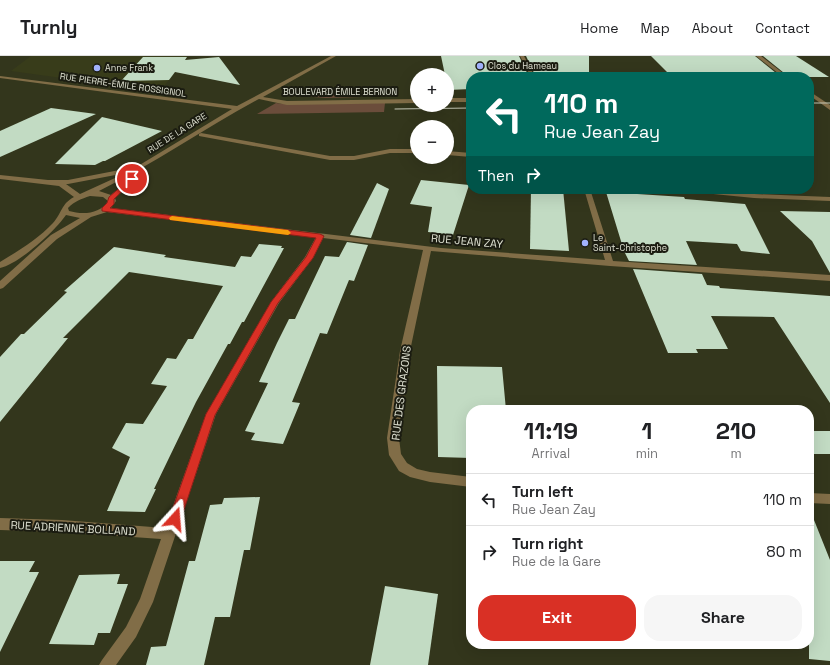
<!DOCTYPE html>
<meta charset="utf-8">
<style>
body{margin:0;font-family:"Space Grotesk",sans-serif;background:#f6f6f6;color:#202124;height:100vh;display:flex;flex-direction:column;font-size:15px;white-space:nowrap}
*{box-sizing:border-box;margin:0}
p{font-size:13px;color:#757577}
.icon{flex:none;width:22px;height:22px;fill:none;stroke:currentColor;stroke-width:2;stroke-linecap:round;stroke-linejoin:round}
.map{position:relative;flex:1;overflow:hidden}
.side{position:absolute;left:466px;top:349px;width:348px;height:244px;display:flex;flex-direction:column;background:#fff;border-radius:16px;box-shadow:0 4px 16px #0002}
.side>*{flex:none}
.banner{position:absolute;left:466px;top:16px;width:348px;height:122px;border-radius:16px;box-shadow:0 4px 16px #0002;background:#00695c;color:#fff;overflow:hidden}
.buttons{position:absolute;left:410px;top:12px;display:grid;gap:8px}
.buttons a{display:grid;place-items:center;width:44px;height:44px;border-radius:50%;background:#fff;box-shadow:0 4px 16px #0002;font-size:20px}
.pin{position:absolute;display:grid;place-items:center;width:34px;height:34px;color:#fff;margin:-17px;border:2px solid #fff;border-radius:50%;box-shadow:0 1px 4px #0007}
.me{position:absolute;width:44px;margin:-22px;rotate:19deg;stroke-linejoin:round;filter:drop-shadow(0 0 3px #0008)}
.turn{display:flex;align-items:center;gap:14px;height:84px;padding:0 12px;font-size:18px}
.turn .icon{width:52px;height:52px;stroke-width:2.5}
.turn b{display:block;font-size:28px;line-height:34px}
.then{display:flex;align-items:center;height:38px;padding:0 12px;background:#0003;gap:8px;font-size:15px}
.eta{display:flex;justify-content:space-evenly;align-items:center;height:68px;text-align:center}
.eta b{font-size:24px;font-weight:700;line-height:28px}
.cta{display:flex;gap:8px;margin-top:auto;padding:8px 12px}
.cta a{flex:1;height:46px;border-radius:16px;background:#d93025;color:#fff;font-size:16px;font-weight:700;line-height:46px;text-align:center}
.cta a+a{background:#f6f6f6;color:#202124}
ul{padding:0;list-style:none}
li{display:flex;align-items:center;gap:12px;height:52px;padding:0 12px;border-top:1px solid #e0e0e0}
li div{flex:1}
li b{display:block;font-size:15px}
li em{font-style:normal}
header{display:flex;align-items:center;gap:24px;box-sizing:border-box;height:56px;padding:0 20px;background:#fff;border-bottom:1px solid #e0e0e0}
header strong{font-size:19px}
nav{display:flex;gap:22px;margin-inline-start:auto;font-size:14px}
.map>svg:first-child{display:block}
</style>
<header>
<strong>Turnly</strong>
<nav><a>Home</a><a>Map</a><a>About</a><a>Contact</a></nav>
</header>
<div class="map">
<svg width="830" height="609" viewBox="0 0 830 609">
<rect width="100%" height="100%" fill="#33361c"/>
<polygon fill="#383c1a" points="31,0 187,0 165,29 134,29 136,26 98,27 11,15"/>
<g fill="#6b4d3b">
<polygon points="328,37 361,41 326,42 301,40"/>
<polygon points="276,47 284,48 385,47 384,56 257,58"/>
</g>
<g fill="#c2dbc3">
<polygon points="441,0 519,0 528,19 520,19 521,21 471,21 471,33 448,34 447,19 445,19"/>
<polygon points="526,0 589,0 589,18 535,19"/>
<polygon points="651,0 755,0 781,21 672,21"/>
<polygon points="763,0 796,0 829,21 789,21"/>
<polygon points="143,1 187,1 185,4 219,1 240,29 175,16 169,24 121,25"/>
<polygon points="51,52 96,58 0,101 0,75"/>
<polygon points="102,61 162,75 105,105 103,105 95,109 55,108"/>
<polygon points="421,124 469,129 453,179 428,176 432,151 410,148"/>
<polygon points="377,127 389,133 371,182 350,179"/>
<polygon points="531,133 563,133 569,195 530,193"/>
<polygon points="606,136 684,141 685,143 745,148 770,198 741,195 737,188 686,185 697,209 629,205 624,195"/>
<polygon points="780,155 830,156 830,217 812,185"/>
<polygon points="347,186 368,189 354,225 349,224 327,278 320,277 292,346 300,347 283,388 251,384 255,377 245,375 268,327 259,326 277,287 289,263 295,263 325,200 339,201"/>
<polygon points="259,188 282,190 281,192 284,192 244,266 242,266 230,288 228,288 196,346 154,433 156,433 145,456 107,455 130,401 112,392 126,367 143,368 167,330 151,328 167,302 176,303 188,283 193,283 223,230 129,216 63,282 68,282 0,366 0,301 21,278 24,278 67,236 64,235 114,191 166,199 164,201 235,211 241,200 251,201"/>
<polygon points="633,213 702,218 707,229 719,230 720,232 830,240 830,347 774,261 711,260 728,293 696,293 698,297 668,297"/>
<polygon points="437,310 502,311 506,354 471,354 471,402 438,401"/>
<polygon points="809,375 830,375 830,398 814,398 809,391"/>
<polygon points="260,441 250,494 244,494 230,561 215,561 204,609 146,609 151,591 166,590 189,505 195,505 210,449 222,448 224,442"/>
<polygon points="809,454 810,454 830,504 830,605 809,603"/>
<polygon points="0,505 35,505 29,516 39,516 0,596"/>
<polygon points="120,518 117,528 128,528 110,577 98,577 94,589 49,588 79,519"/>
<polygon points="385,530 438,538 428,609 370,609"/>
</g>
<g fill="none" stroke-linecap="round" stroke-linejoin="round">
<g fill="#816d47" fill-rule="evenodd">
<path d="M331 0H336L263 41 287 45 417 43V47L287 49 259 43C205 72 154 108 99 135L111 139 139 116 142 118 141 119 115 142 116 145 111 152 441 192 605 204 584 133H590L613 205 830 219V225L610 210 431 195 410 295 399 382 401 398 407 407 417 413 430 416 471 421V431L430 426 410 421 399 415 389 399 387 382 400 295 423 194 323 182 313 202 279 247 216 358 153 546 136 581 116 609H99L102 604 126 571 140 543 161 483 62 476 0 474V462L62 464 165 472 206 358 271 246 305 201 316 181 107 156 91 161 57 183 3 232 0 233V225L51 179 80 162 66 159C55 175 19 208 0 212V206C18 195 38 183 53 167 62 157 61 148 74 141L59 130 0 123V119L48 124H68L130 112 133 113 232 53 0 22V20L237 50ZM126 117 80 138 66 128H68ZM90 140 103 141 108 145C100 158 83 159 69 155L68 152C75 145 81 143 90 140Z"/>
<polygon points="520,0 524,0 535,21 531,21"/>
<polygon points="756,0 761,0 788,21 783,21"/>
<polygon points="809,35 830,49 830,54 809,39"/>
<rect x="447" y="42" width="24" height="4"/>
<polygon points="201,77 330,100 354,100 390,93 417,93 417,97 390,97 354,104 330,104 199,80 199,78"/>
<polygon points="447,95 471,97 471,101 447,99"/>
<polygon points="680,133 704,133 754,138 830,141 830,145 754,142 683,135"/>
<polygon points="809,437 830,438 830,448 809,447"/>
</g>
<g stroke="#c7cab9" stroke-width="1">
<polyline points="809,47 830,47"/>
<polyline points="395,53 471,52"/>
</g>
</g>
<polygon fill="#d93025" stroke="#8d1f18" points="132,121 134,122 134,124 114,143 114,148 110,152 320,178 324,180 313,202 278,247 215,359 181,463 179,467 175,469 171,467 169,463 206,358 271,246 306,201 316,182 102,155 102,152 107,147 109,141"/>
<polygon fill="#f59e0b" points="172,160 288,174 291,177 288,179 170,164 169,162"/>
<g fill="#a1b2fd" stroke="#1b1c11" stroke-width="1.5">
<circle cx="480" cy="10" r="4"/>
<circle cx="97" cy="12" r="4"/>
<circle cx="585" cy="187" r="4"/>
</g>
<g text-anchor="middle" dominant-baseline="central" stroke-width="4" stroke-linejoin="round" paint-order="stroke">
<g font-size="9" fill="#dee0d1" stroke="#1b1c11" text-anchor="start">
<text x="488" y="10">Clos du Hameau</text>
<text x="105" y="12">Anne Frank</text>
<text x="593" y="182">Le<tspan x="593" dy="10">Saint-Christophe</tspan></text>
</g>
<g font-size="9" fill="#dee0d1" stroke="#1b1c11">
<text transform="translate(123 29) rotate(8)">RUE PIERRE-ÉMILE ROSSIGNOL</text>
<text x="340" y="36">BOULEVARD ÉMILE BERNON</text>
<text transform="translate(177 77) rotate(-32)">RUE DE LA GARE</text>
</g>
<g font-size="11" fill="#dee0d1" stroke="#1b1c11">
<text transform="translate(467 185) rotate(5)">RUE JEAN ZAY</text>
<text transform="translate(401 337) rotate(-83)">RUE DES GRAZONS</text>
<text transform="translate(73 472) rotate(3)">RUE ADRIENNE BOLLAND</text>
</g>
</g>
</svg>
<div class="buttons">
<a>+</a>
<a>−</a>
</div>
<div class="pin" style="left:132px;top:123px;background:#d93025"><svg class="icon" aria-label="arrive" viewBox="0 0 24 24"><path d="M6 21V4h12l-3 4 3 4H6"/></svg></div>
<svg class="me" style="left:175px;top:463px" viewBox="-20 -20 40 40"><path d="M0-17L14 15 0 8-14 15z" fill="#d93025" stroke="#fff" stroke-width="4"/></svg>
<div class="banner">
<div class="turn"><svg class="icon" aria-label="left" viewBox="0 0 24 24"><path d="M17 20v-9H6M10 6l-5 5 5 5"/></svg><div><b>110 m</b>Rue Jean Zay</div></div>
<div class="then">Then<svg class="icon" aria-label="right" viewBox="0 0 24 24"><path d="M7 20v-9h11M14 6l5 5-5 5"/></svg></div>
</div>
<section class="side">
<div class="eta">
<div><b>11:19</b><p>Arrival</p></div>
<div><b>1</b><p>min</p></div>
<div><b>210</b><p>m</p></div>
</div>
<ul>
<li><svg class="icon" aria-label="left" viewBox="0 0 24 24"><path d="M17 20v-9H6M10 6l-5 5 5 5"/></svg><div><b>Turn left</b><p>Rue Jean Zay</p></div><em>110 m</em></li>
<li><svg class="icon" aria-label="right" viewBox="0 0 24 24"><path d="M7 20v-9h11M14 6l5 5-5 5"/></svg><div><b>Turn right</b><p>Rue de la Gare</p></div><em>80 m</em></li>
</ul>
<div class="cta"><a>Exit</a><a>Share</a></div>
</section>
</div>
